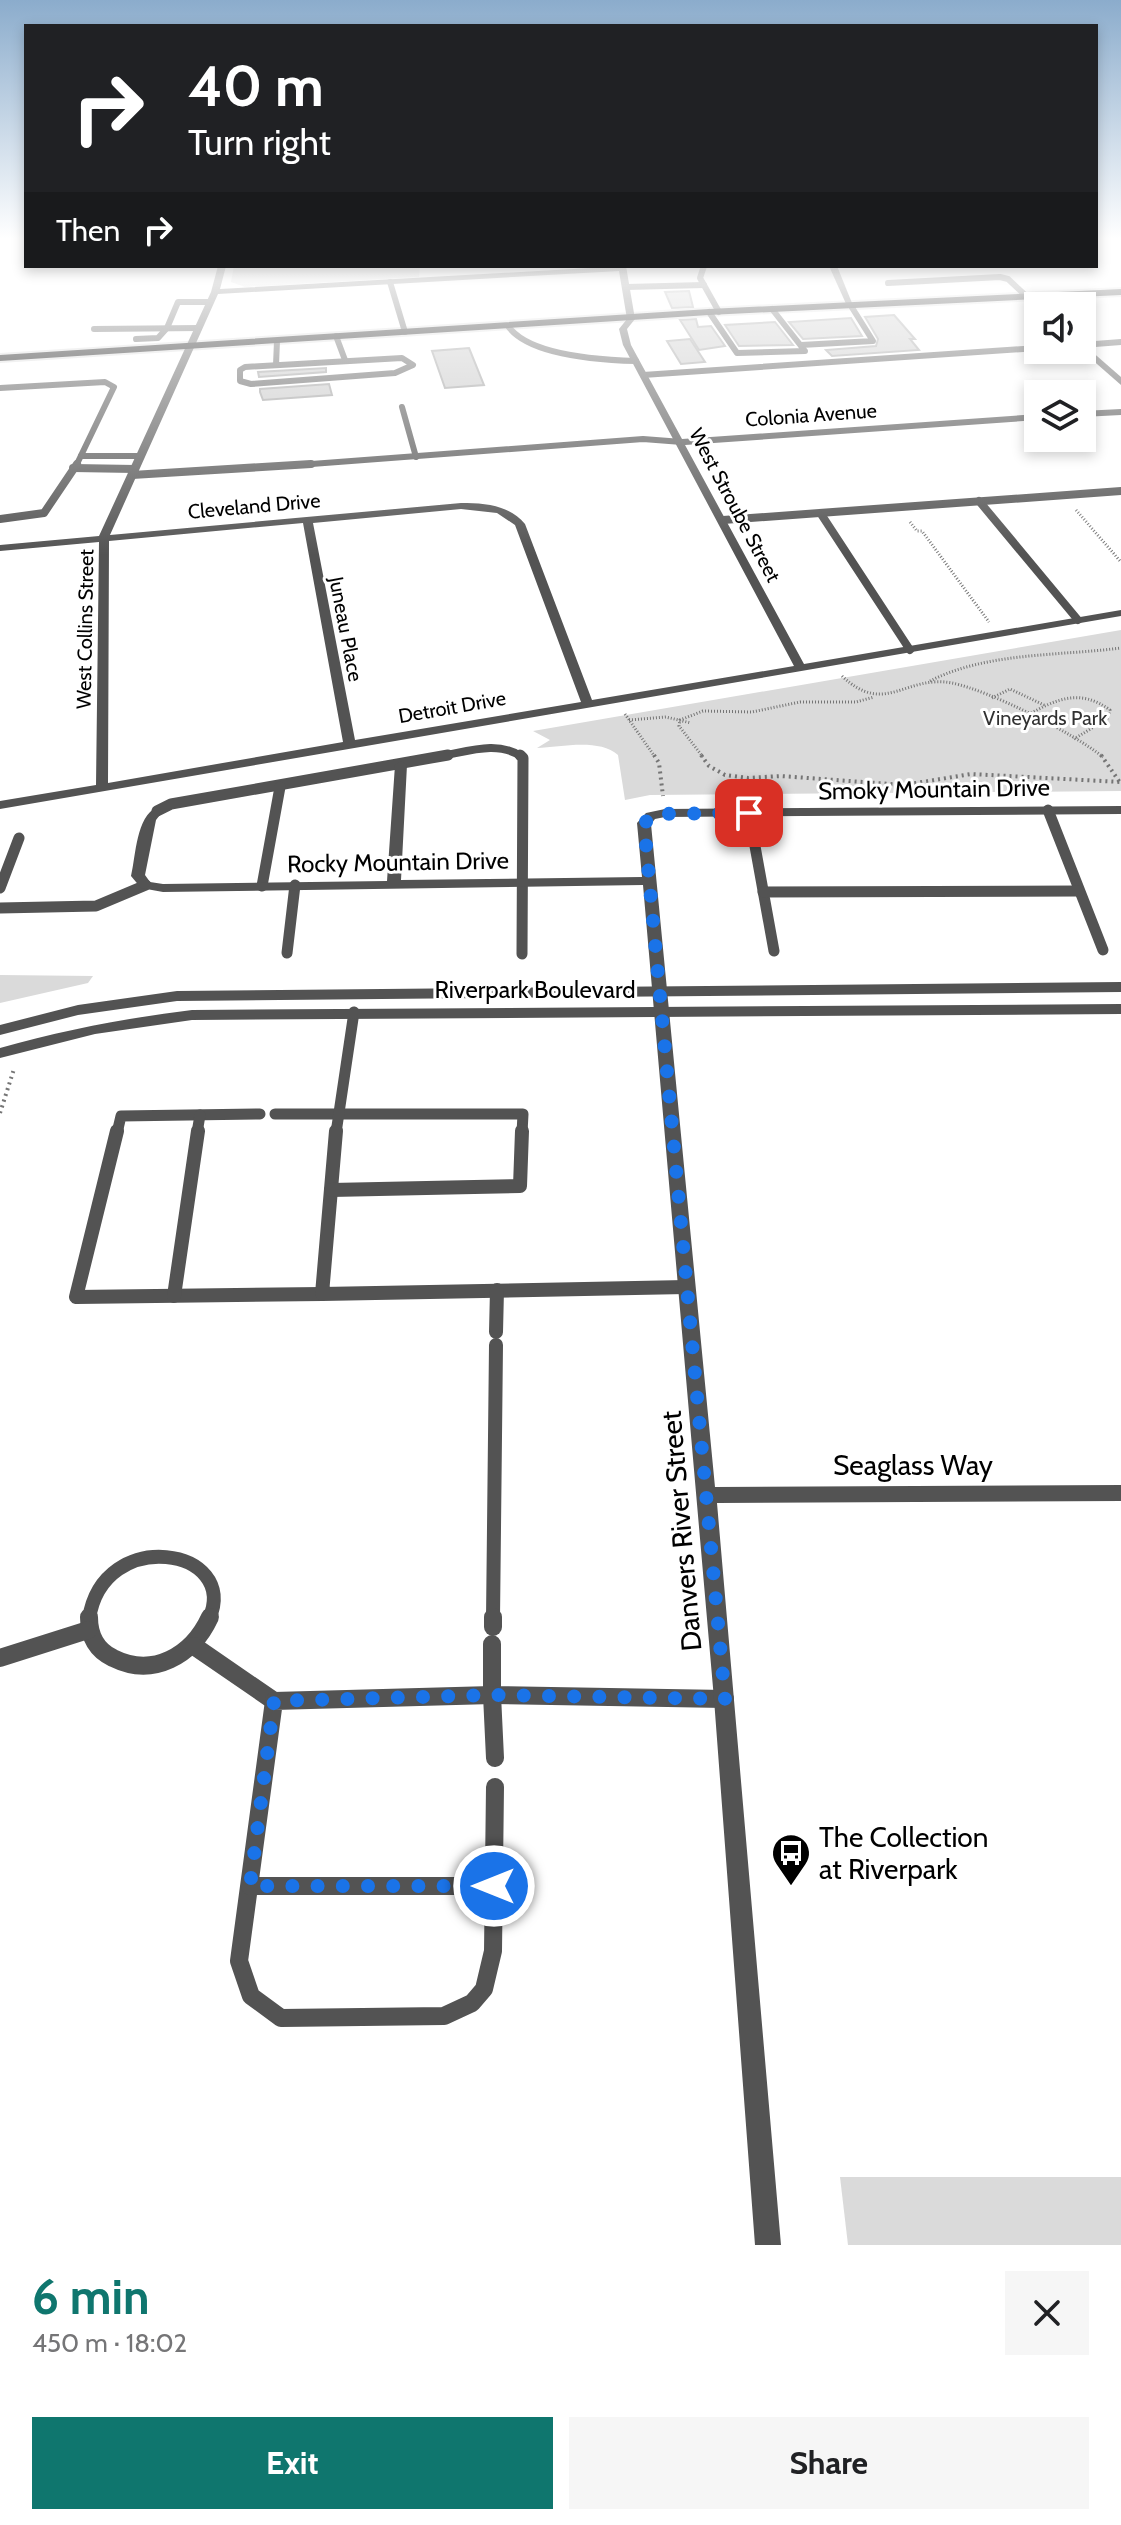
<!DOCTYPE html>
<meta charset="utf-8">
<style>
body{margin:0;font-family:Cabin,sans-serif;background:#f6f6f6;color:#202124;height:100vh;display:flex;flex-direction:column;font-size:30px;white-space:nowrap}
*{box-sizing:border-box;margin:0}
p{font-size:26px;color:#757577}
.icon{flex:none;width:44px;height:44px;fill:none;stroke:currentColor;stroke-width:2;stroke-linecap:round;stroke-linejoin:round}
.map{position:relative;height:2245px;overflow:hidden}
.details{display:flex;flex-direction:column;background:#fff;flex:1}
.details>*{flex:none}
.top-card{position:absolute;left:24px;top:24px;width:1074px;height:244px;border-radius:0px;box-shadow:0 4px 12px #0003;background:#202124;color:#fff;overflow:hidden}
.buttons{position:absolute;left:1024px;top:292px;display:grid;gap:16px}
.buttons a{display:grid;place-items:center;width:72px;height:72px;border-radius:0px;background:#fff;box-shadow:0 4px 12px #0003;font-size:40px}
.pin{position:absolute;display:grid;place-items:center;width:68px;height:68px;color:#fff;margin:-34px;border-radius:16px;box-shadow:0 4px 12px #0006}
.me{position:absolute;width:88px;margin:-44px;rotate:270deg;stroke-linejoin:round;filter:drop-shadow(0 0 6px #0008)}
.turn{display:flex;align-items:center;gap:28px;height:168px;padding:0 32px;font-size:36px}
.turn .icon{width:104px;height:104px;stroke-width:2.5}
.turn b{display:block;font-size:56px;line-height:68px}
.then{display:flex;align-items:center;height:76px;padding:0 32px;background:#0003;gap:16px;font-size:30px}
.round{display:grid;place-items:center;flex:none;width:84px;height:84px;border-radius:0px;background:#f6f6f6}
.head{display:flex;align-items:center;justify-content:space-between;height:136px;padding:0 32px}
h1{font-size:48px;font-weight:700;line-height:60px;color:#0f766e}
.button{display:flex;gap:16px;margin-top:auto;padding:16px 32px}
.button a{flex:1;height:92px;border-radius:0px;background:#0f766e;color:#fff;font-size:32px;font-weight:700;line-height:92px;text-align:center}
.button a+a{background:#f6f6f6;color:#202124}
.map>svg:first-child{display:block}
</style>
<div class="map">
<svg width="1121" height="2245" viewBox="0 0 1121 2245">
<rect width="100%" height="100%" fill="#fff"/>
<g fill="#dadada">
<polygon points="234,266 420,266 419,277 245,287 231,282"/>
<path d="M1121 630V791L650 795 625 800 618 755C599 738 561 747 537 748L550 740 533 731Z"/>
<polygon points="0,975 93,976 88,983 0,1003"/>
<polygon points="840,2177 1121,2177 1121,2245 848,2245"/>
</g>
<g fill="#c3c3c3" stroke="#979797" stroke-width="2">
<polygon points="689,291 693,307 672,308 665,292"/>
<polygon points="894,315 915,339 910,339 919,350 832,356 826,350 876,346 878,339 865,317"/>
<polygon points="851,318 862,336 803,339 789,322"/>
<polygon points="696,319 698,327 711,326 725,346 699,350 680,320"/>
<polygon points="775,322 793,345 739,346 725,325"/>
<polygon points="690,339 705,362 681,364 667,341"/>
<polygon points="469,348 484,385 445,388 432,351"/>
<polygon points="326,368 326,372 259,377 258,372"/>
<polygon points="329,384 332,395 263,400 260,392 260,389"/>
</g>
<g fill="none" stroke-linecap="round" stroke-linejoin="round">
<g stroke="#dbdbdb" stroke-width="4">
<polygon id="primary" points="1121,289 1121,295 709,315 0,361 0,355 709,309"/>
</g>
<g stroke="#757575" stroke-width="3" stroke-dasharray="1 2" stroke-linecap="butt">
<polyline points="1076,510 1121,562"/>
<polyline points="910,522 917,531 922,531 989,622"/>
<path d="M842 676C885 717 906 674 952 683 991 691 1073 733 1103 757"/>
<path d="M930 681C987 652 1059 656 1121 648"/>
<polyline points="992,698 1010,689 1044,705"/>
<polyline points="625,714 655,757"/>
<path d="M1026 716C1056 699 1080 688 1110 710L1107 719 1074 739"/>
<polyline points="629,720 666,717 691,723"/>
<polyline points="703,757 679,726 680,720 703,711 752,712 800,702 856,702 874,697"/>
</g>
<g stroke="#757575" stroke-width="4" stroke-dasharray="2 4" stroke-linecap="butt">
<polyline points="654,755 659,763 663,796"/>
<polyline points="701,755 709,766 725,775 748,778 781,776 904,785 971,774 1121,782"/>
<polyline points="1101,755 1121,784"/>
<polyline points="0,1113 14,1069"/>
</g>
<g stroke="#535353" stroke-width="6">
<polyline points="704,266 700,278 719,312"/>
<polyline points="390,282 405,332"/>
<polyline points="888,283 1000,277 1008,279 1024,294"/>
<polyline points="626,287 704,285"/>
<polyline points="709,312 737,353 805,351 772,309"/>
<path d="M508 326C529 356 602 360 636 361"/>
<polyline points="94,329 199,328"/>
<polyline points="336,336 345,360"/>
<polyline points="136,339 158,338 167,328 178,302 210,302"/>
<polyline points="801,345 873,341 851,306"/>
<polyline points="1082,345 1121,342"/>
<polygon points="402,358 413,365 395,373 251,384 240,381 240,370 245,367"/>
<polyline points="276,365 277,341"/>
<polyline points="643,375 1038,348"/>
<polyline points="0,388 105,382 114,387 76,466"/>
<polyline points="402,407 416,457"/>
<polyline points="81,456 140,456"/>
<polyline points="285,466 643,439 682,442"/>
</g>
<g stroke="#535353" stroke-width="8">
<polyline points="73,468 135,469"/>
<polyline points="132,475 311,464"/>
<polyline points="979,501 1078,620"/>
<polyline points="821,514 910,650"/>
<polyline points="0,519 44,513 77,464"/>
<polyline points="723,520 1121,491"/>
<path d="M436 757C464 753 497 739 522 757"/>
</g>
<g stroke="#535353" stroke-width="11">
<polyline points="520,755 523,758 522,954"/>
<polyline points="1048,810 1103,950"/>
<polyline points="157,811 171,804 448,755"/>
<polyline points="749,813 774,951"/>
<polyline points="262,886 280,787"/>
<polyline points="0,888 19,838"/>
<polyline points="763,892 1079,891"/>
<polyline points="0,908 96,906 146,885"/>
<polyline points="287,953 295,885"/>
<polyline points="275,1114 523,1114 522,1133"/>
<polyline points="117,1133 121,1116 260,1114"/>
<polyline points="197,1133 200,1115"/>
<polyline points="336,1133 354,1012"/>
</g>
<g stroke="#535353" stroke-width="14">
<polyline points="117,1131 76,1297 322,1294"/>
<polyline points="336,1131 322,1294 686,1287"/>
<polyline points="331,1190 520,1186 522,1131"/>
<polyline points="174,1296 198,1131"/>
<polyline points="496,1332 497,1290"/>
<path d="M89 1619C103 1525 241 1548 209 1619"/>
<polyline points="493,1619 496,1345"/>
</g>
<g stroke="#535353" stroke-width="18">
<path d="M89 1617C89 1635 96 1650 113 1658 153 1678 192 1656 210 1617"/>
<polyline points="493,1627 493,1617"/>
<polyline points="492,1644 492,1695 725,1699"/>
<polyline points="194,1646 274,1701"/>
<polyline points="0,1658 88,1630"/>
<polyline points="495,1758 492,1695 274,1701 239,1961 251,1996 281,2018 444,2016 472,2003 484,1989 493,1951 495,1787"/>
<polyline points="250,1886 494,1886"/>
</g>
<g fill="#535353" fill-rule="evenodd">
<path d="M218 266H226L220 289 626 266 635 319 627 329 631 345 682 439 1038 414V420L685 445 804 664 1121 610V616L0 809V801L96 785 99 542 0 551V545L99 536 211 292ZM619 271 627 319 619 329 623 345 794 666 592 700 525 524C509 505 485 503 461 503L110 535 218 294ZM461 509 497 513 515 525 581 702 355 740 313 523ZM303 523 343 742 108 783 109 541Z"/>
<polygon points="829,266 837,266 854,308 847,306"/>
<polygon points="1021,292 1027,292 1042,306 1035,308 1021,296"/>
<polygon points="1082,343 1121,377 1121,385 1081,350"/>
<polygon points="1121,409 1121,415 1082,417 1082,411"/>
<path d="M401 761 407 765 401 880 642 877 637 823 646 813 665 809 1121 806V814L665 817 655 819 651 824 715 1487 1121 1485V1501L717 1503 781 2245H755L714 1699 643 885 163 892 141 888 131 876C136 855 136 817 157 807L163 811 156 820 145 875 150 882 163 884 387 881 395 765Z"/>
</g>
<g fill="#535353" fill-rule="evenodd">
<polygon points="1121,982 1121,992 177,1001 78,1015 0,1035 0,1025 78,1005 177,991"/>
<path d="M1121 1004V1014L192 1020 95 1034 0 1058V1048C63 1030 127 1018 192 1010Z"/>
</g>
<use href="#primary" fill="#000" fill-rule="evenodd"/>
</g>
<linearGradient id="sky" x2="0" y2="1"><stop stop-color="#8baccc"/><stop offset="0.43" stop-color="#fff"/><stop offset="1" stop-color="#fff" stop-opacity="0"/></linearGradient>
<rect width="1121" height="555" fill="url(#sky)"/>
<g fill="none" stroke-linecap="round" stroke-linejoin="round">
<polyline stroke="#1a73e8" stroke-width="14" stroke-dasharray="0 25.2" points="494,1886 250,1886 274,1701 492,1695 725,1699 644,823 657,814 749,813"/>
</g>
<defs>
<g id="bus-pin" transform="scale(2)"><path d="M0 17L-7.5 6A9.5 9.5 0 1 1 7.5 6Z" fill="#000" stroke="#fff"/><path d="M-5-6H5V4H4V6H2V4H-2V6H-4V4H-5ZM-3.5-4V0h7V-4ZM-3.5 1.2v1.5H-2V1.2ZM2 1.2v1.5H3.5V1.2Z" fill="#fff"/></g>
</defs>
<g fill-rule="evenodd">
<use href="#bus-pin" x="791" y="1853"/>
</g>
<g text-anchor="middle" dominant-baseline="central" stroke-width="6" stroke-linejoin="round" paint-order="stroke">
<g font-size="20" fill="#000" stroke="#fff">
<text transform="translate(811 415) rotate(-4)">Colonia Avenue</text>
<text transform="translate(735 505) rotate(62)">West Stroube Street</text>
<text transform="translate(254 506) rotate(-5)">Cleveland Drive</text>
<text transform="translate(85 629) rotate(-89)">West Collins Street</text>
<text transform="translate(346 629) rotate(79)">Juneau Place</text>
<text transform="translate(452 707) rotate(-10)">Detroit Drive</text>
</g>
<g font-size="20" fill="#313131" stroke="#fff">
<text x="1045" y="718">Vineyards Park</text>
</g>
<g font-size="24" fill="#000" stroke="#fff">
<text transform="translate(934 789) rotate(-1)">Smoky Mountain Drive</text>
<text transform="translate(398 862) rotate(-1)">Rocky Mountain Drive</text>
<text x="535" y="989">Riverpark Boulevard</text>
</g>
<g font-size="28" fill="#000" stroke="#fff">
<text x="913" y="1465">Seaglass Way</text>
<text transform="translate(681 1531) rotate(-95)">Danvers River Street</text>
</g>
<g font-size="28" fill="#000" stroke="#fff" text-anchor="start">
<text x="819" y="1837">The Collection<tspan x="819" dy="32">at Riverpark</tspan></text>
</g>
</g>
</svg>
<div class="buttons">
<a><svg class="icon" aria-label="sound" viewBox="0 0 24 24"><path d="M4 9h4l5-4v14l-5-4H4zM17 9q2 3 0 6"/></svg></a>
<a><svg class="icon" aria-label="layers" viewBox="0 0 24 24"><path d="M12 4l9 5-9 5-9-5zM3 14l9 5 9-5"/></svg></a>
</div>
<div class="pin" style="left:749px;top:813px;background:#d93025"><svg class="icon" aria-label="arrive" viewBox="0 0 24 24"><path d="M6 21V4h12l-3 4 3 4H6"/></svg></div>
<svg class="me" style="left:494px;top:1886px" viewBox="-20 -20 40 40"><circle r="17" fill="#1a73e8" stroke="#fff" stroke-width="3"/><path d="M0-11L8 9 0 5-8 9z" fill="#fff"/></svg>
<div class="top-card">
<div class="turn"><svg class="icon" aria-label="right" viewBox="0 0 24 24"><path d="M7 20v-9h11M14 6l5 5-5 5"/></svg><div><b>40 m</b>Turn right</div></div>
<div class="then">Then<svg class="icon" aria-label="right" viewBox="0 0 24 24"><path d="M7 20v-9h11M14 6l5 5-5 5"/></svg></div>
</div>
</div>
<section class="details">
<div class="head"><div><h1>6 min</h1><p>450 m · 18:02</p></div><a class="round"><svg class="icon" aria-label="close" viewBox="0 0 24 24"><path d="M6 6l12 12M18 6L6 18"/></svg></a></div>
<div class="button"><a>Exit</a><a>Share</a></div>
</section>
